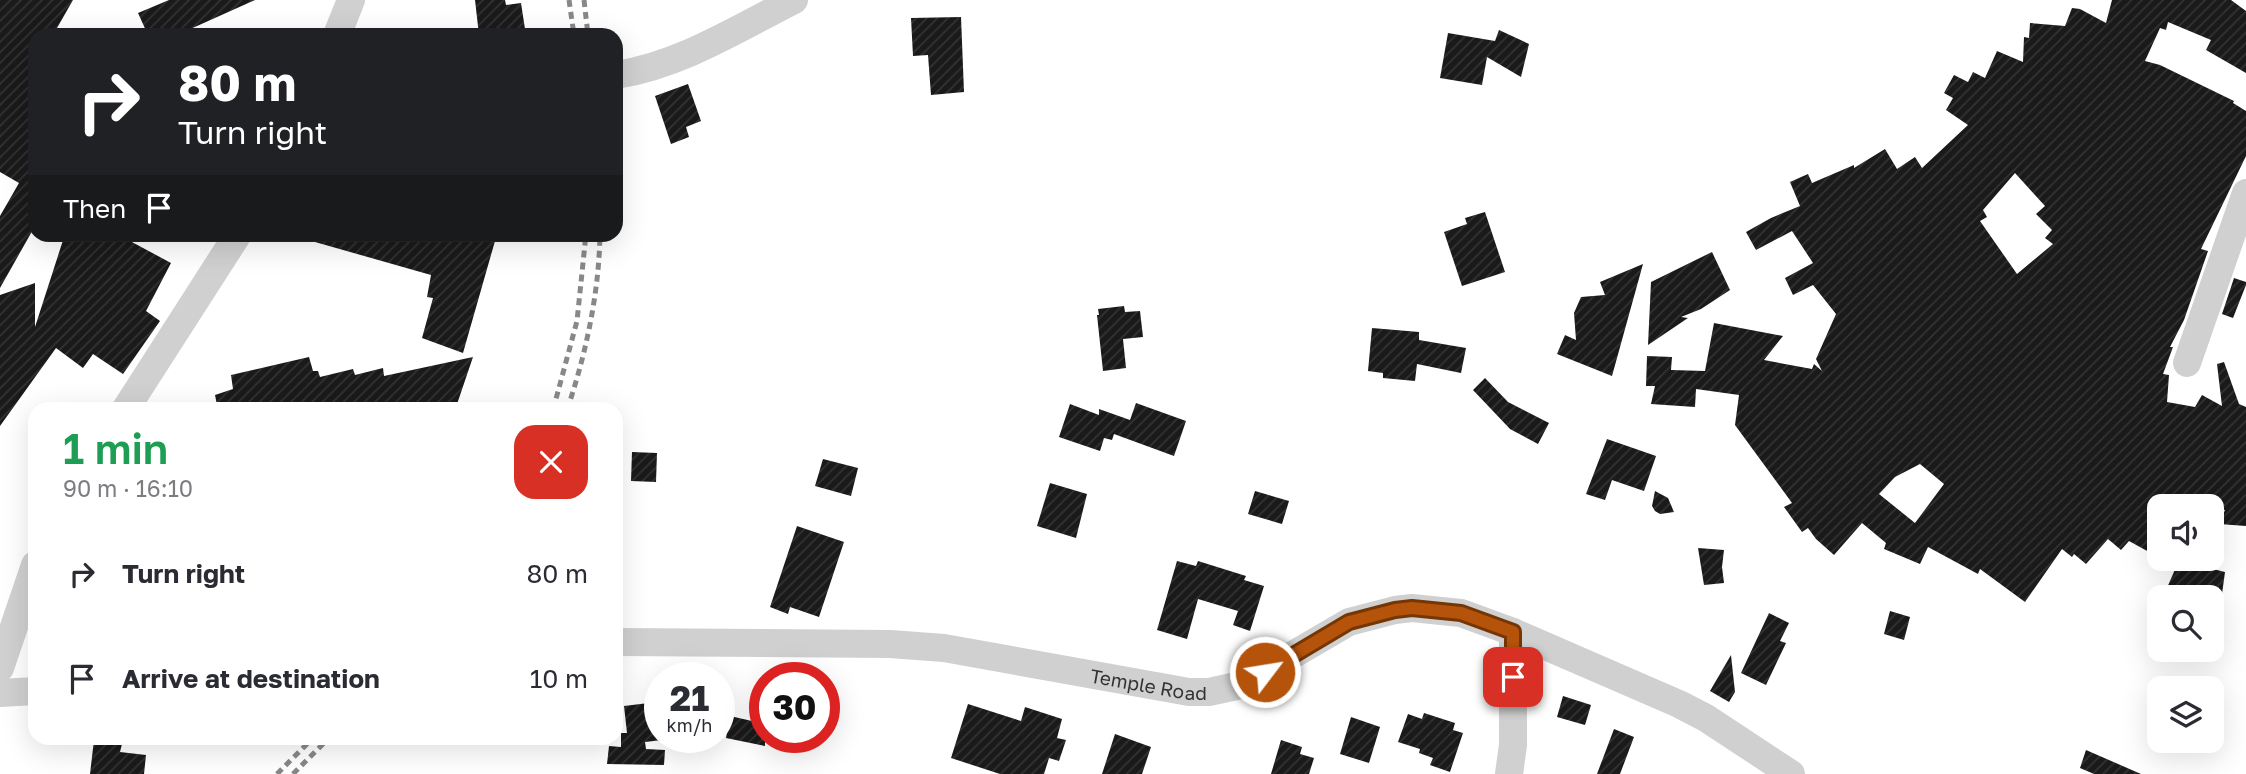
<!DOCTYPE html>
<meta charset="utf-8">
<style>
body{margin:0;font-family:"Golos Text",sans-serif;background:#f2f2f3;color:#2b2b33;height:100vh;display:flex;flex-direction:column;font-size:26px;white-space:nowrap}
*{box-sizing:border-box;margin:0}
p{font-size:23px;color:#7c7c81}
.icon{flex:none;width:38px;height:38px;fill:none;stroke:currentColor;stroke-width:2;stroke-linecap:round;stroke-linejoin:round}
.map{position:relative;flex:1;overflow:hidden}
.drawer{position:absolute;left:28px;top:402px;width:595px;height:343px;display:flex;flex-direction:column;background:#fff;border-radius:21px;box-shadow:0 7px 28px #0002}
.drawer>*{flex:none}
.banner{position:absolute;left:28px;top:28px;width:595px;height:214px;border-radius:21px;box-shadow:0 7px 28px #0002;background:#202124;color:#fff;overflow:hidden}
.controls{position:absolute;left:2147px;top:494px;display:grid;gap:14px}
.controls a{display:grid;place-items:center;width:77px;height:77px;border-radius:14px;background:#fff;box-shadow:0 7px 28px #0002;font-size:35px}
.speed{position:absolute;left:644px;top:662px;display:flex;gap:14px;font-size:35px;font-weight:700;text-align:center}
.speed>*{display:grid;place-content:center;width:91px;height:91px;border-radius:50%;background:#fff;box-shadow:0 7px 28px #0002;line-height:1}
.speed small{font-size:18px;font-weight:400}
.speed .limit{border:10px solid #d22;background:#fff;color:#111}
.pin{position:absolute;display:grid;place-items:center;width:60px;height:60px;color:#fff;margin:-30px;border-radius:14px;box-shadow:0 4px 10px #0006}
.me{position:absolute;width:77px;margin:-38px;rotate:59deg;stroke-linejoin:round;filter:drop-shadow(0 0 5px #0008)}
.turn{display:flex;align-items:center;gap:24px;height:147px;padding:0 35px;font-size:32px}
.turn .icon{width:91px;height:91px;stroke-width:2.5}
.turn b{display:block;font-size:49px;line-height:60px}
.then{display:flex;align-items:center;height:66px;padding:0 35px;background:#0003;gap:14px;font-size:26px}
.round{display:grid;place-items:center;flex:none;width:74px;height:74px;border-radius:21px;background:#f2f2f3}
.head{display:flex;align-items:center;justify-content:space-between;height:119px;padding:0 35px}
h1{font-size:42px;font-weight:600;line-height:52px;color:#1e9e55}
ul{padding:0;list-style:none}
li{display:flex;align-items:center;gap:21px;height:105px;padding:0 35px}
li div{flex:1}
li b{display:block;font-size:26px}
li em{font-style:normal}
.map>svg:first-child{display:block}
</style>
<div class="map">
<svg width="2246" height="774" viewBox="0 0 2246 774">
<defs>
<pattern id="building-hatch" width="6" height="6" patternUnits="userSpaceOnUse" patternTransform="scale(1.75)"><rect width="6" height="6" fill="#1a1a1a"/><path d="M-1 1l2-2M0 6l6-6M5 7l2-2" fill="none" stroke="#333"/></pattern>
</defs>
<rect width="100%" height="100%" fill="#fff"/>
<g fill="url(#building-hatch)" fill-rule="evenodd">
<polygon points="0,0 73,0 53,35 35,35 35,226 0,288 0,216 19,183 0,172"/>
<polygon points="169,0 255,0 177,35 148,35 138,13"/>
<polygon points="475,0 505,0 506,5 521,3 525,29 479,35"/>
<path d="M2112 0H2231L2246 11V73L2206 50 2211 40 2168 22 2166 30 2160 28 2145 61 2160 65 2234 101 2233 103 2246 111V156L2201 249 2208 251 2184 320 2170 347H2173L2163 374 2169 375 2167 402 2195 407 2202 395 2222 406 2217 364 2224 362 2239 404 2246 407V526L2219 524 2225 510 2212 508V506H2160V558L2129 541 2121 550 2108 539 2086 564 2074 554 2072 557 2062 549 2025 602 1980 569 1978 574 1928 547 1920 564 1884 549 1886 543 1862 523 1834 555 1816 539 1808 528 1802 532 1784 507 1792 503 1735 425 1739 395 1696 389 1695 407 1651 404 1655 386H1646L1647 356 1672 357 1671 370 1705 371 1714 323 1783 336 1764 360 1812 369 1814 364 1822 371 1816 359 1836 314 1813 285 1793 295 1785 278 1813 263 1792 231 1756 250 1746 232 1771 218 1800 206 1790 182 1808 174 1812 183 1854 165V168L1885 149 1897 169 1915 157 1922 168 1968 125 1946 110 1953 98 1944 93 1954 75 1968 82 1973 72 1985 78 1997 51 2023 62 2024 37 2029 38 2030 23 2065 26 2072 8 2080 9 2106 23ZM2015 173 2045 206 2036 214 2052 230 2045 238 2053 244 2017 274 1980 221 1987 217 1983 210ZM1920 464 1944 484 1915 523 1879 494 1895 477Z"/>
<polygon points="961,17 964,92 931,95 928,55 913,56 911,18"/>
<polygon points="1499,30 1529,44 1521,77 1487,57 1482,85 1440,78 1448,33 1495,41"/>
<polygon points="688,84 701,121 686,127 689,137 671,144 655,96"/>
<polygon points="1485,212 1505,272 1462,286 1444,232 1467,224 1465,218"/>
<polygon points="65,234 117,234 171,263 146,311 160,321 123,374 93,354 83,368 56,348 0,426 0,295 35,283 35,327"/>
<polygon points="308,234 497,234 463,353 422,338 433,298 427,297 431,275 308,240"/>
<polygon points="1712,252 1730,290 1701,309 1681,317 1688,318 1648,345 1651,282"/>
<polygon points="1643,264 1612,376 1557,354 1565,335 1576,340 1574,313 1581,297 1605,295 1600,282"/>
<polygon points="2234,278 2246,282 2246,285 2233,318 2222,314"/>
<polygon points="1124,306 1125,312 1140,311 1143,337 1123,339 1126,368 1103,371 1097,315 1099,315 1098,309"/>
<polygon points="1372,328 1419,332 1419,340 1466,348 1461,373 1417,364 1415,381 1383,378 1383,373 1368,371"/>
<polygon points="309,357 313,371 318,371 320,377 353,369 355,375 383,368 384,376 473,357 455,410 218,410 215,395 233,389 231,375"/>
<polygon points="1485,378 1508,402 1549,423 1538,444 1510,429 1473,390"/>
<polygon points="1136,403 1186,421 1174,456 1114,434 1112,440 1104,438 1100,451 1059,437 1070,404 1099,415 1099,409 1130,420"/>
<polygon points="1607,439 1656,456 1644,491 1612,480 1605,500 1586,494"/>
<polygon points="632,452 657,453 656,482 631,481"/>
<polygon points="823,459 858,468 851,496 815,486"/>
<polygon points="1050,483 1087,494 1076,538 1037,526"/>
<polygon points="1255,491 1289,501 1282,524 1248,514"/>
<polygon points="1655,491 1668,498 1674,512 1660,514 1655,511 1652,506"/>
<polygon points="797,526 844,542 819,617 790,607 788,614 770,607"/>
<polygon points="1698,548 1724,550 1722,567 1724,583 1704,585"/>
<polygon points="2180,558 2217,558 2213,569 2225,572 2222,594 2189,588 2185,597 2163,597"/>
<polygon points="1177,561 1196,566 1198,561 1246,576 1244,580 1264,586 1250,631 1233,625 1238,611 1198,599 1187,639 1157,630"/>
<polygon points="1890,611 1910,617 1904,640 1884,634"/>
<polygon points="1769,613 1789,623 1780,641 1786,643 1766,685 1741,673"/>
<polygon points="1731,655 1735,692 1729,702 1710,691"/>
<polygon points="1563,696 1591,705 1585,725 1557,717"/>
<polygon points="657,702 660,737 662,740 645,742 646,749 665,750 664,765 607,764 609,746 621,747 621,733 627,733 624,706"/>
<polygon points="968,704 1021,721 1025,707 1062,719 1057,738 1066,740 1059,761 1049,758 1044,774 1000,774 951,758"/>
<polygon points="1424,713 1455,723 1453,730 1463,733 1450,772 1430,765 1433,758 1419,753 1420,749 1398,742 1408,714 1422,719"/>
<polygon points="730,716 765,724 765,746 726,738"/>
<polygon points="1351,717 1380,727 1369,763 1340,754"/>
<polygon points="1614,729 1634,737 1620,774 1597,774"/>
<polygon points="1115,734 1151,747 1142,774 1102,774"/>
<polygon points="94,740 122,744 120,752 146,755 144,774 90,774"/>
<polygon points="1281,740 1302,747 1300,754 1314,758 1309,774 1271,774"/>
<polygon points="2086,750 2141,774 2094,774 2080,768"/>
</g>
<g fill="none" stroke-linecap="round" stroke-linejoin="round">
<g stroke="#d0d0d0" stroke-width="28">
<polyline points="337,35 351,0"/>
<path d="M616 75C680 65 737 29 794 0"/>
<polyline points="2187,363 2246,193"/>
<polyline points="125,410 238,234"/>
<path id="s1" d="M616 642 890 644 944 648 1189 692H1209L1241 685 1349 622 1395 610 1412 608 1461 613 1513 632 1679 704 1706 718 1791 774"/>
<polyline points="0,668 35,565"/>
<polyline points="0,693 35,691"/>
<polyline points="1509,774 1513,745 1513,632"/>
</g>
<g stroke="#888" stroke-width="5" stroke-dasharray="7 5" stroke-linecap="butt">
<polyline points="569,0 574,35"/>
<polyline points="584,0 588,35"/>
<polyline points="553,410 577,321 586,234"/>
<path d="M567 410C586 354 599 293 600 234"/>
<polyline points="277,774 313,738"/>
<polyline points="293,774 329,738"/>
</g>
</g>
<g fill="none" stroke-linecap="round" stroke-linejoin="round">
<g stroke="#753606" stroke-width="18">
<polyline id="route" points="1265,672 1349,622 1395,610 1412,608 1461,613 1513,632 1513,677"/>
</g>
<use href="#route" stroke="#b45309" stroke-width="12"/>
</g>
<g text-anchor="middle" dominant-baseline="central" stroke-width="7" stroke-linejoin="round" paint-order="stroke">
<g font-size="19" fill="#333" stroke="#fff">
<text stroke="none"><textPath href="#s1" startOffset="536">Temple Road</textPath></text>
</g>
</g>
</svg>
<div class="controls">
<a><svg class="icon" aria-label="sound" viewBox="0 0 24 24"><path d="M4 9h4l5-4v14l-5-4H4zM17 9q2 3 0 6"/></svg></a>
<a><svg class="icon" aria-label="search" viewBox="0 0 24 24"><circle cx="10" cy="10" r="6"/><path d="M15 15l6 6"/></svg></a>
<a><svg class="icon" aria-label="layers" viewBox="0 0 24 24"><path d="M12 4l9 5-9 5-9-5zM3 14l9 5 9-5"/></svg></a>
</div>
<div class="speed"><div>21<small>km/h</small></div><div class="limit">30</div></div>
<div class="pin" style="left:1513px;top:677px;background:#d93025"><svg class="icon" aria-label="arrive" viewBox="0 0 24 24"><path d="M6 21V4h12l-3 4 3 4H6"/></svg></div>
<svg class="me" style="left:1265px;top:672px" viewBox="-20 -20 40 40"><circle r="17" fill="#b45309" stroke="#fff" stroke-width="3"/><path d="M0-11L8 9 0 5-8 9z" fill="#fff"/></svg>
<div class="banner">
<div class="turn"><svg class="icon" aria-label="right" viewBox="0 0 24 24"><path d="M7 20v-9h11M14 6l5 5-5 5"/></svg><div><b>80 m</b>Turn right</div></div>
<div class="then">Then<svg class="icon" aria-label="arrive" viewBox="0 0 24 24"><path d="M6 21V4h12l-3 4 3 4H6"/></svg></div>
</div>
<section class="drawer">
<div class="head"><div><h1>1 min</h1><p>90 m · 16:10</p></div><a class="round" style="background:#d93025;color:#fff"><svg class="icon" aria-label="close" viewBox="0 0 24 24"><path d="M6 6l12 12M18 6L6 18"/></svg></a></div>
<ul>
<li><svg class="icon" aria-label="right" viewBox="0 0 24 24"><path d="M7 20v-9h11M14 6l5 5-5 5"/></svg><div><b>Turn right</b></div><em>80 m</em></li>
<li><svg class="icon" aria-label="arrive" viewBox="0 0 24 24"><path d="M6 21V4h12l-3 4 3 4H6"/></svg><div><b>Arrive at destination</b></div><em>10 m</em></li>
</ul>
</section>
</div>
